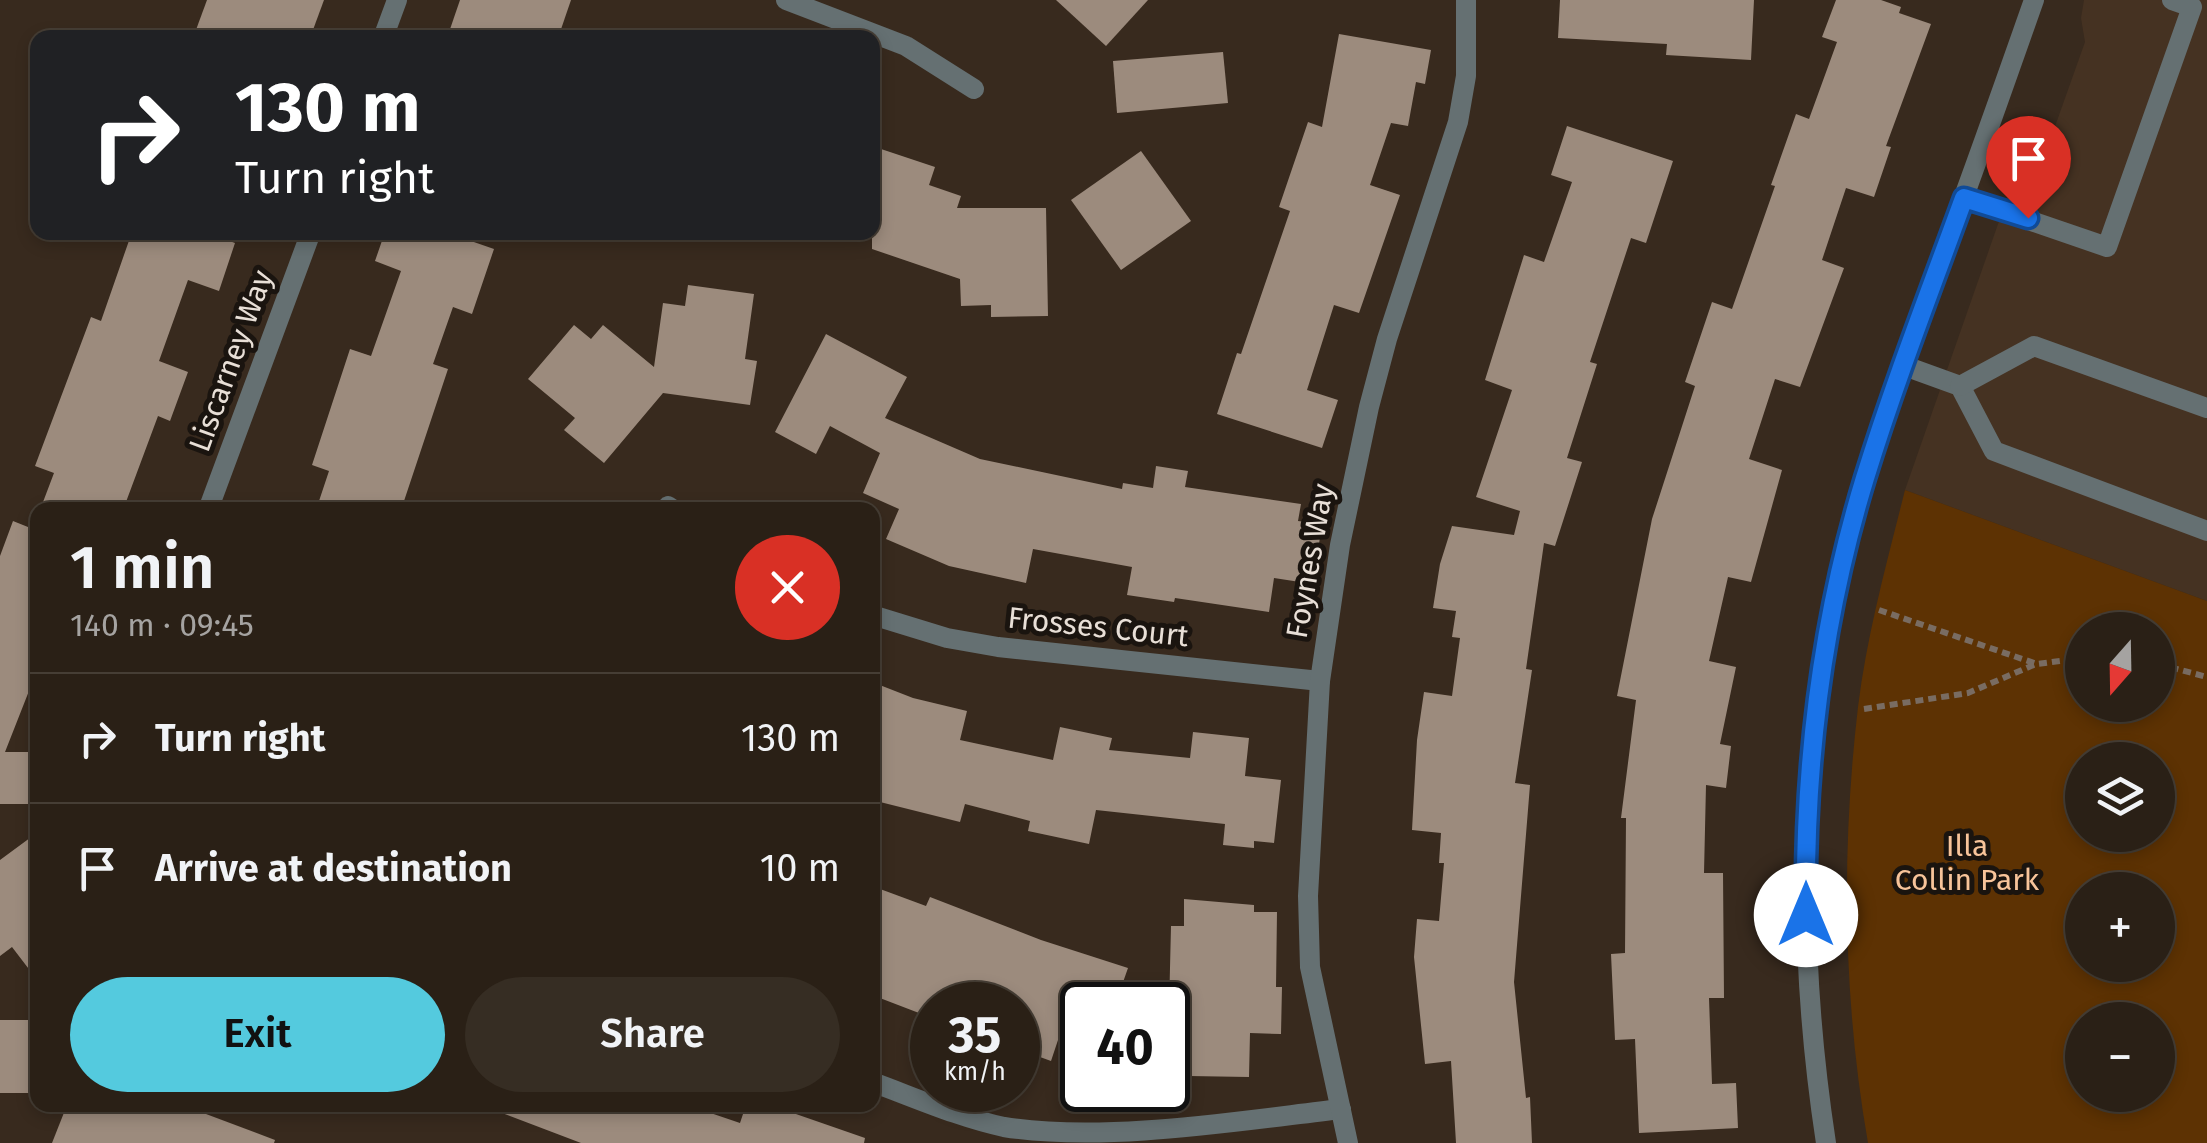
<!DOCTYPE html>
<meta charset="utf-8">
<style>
body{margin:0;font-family:"Fira Sans",sans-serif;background:#362d23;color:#f1f3f6;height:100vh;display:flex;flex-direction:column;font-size:38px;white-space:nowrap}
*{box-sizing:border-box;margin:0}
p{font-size:32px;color:#a5a3a1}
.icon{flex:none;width:55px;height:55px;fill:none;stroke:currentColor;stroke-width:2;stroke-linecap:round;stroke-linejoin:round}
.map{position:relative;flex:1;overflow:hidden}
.panel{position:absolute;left:30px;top:502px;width:850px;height:610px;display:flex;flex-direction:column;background:#2a2016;border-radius:20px;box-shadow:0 5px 15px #0003,0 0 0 2px #463e35}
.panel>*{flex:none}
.hud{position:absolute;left:30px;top:30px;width:850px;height:210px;border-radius:20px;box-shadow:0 5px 15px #0003,0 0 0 2px #463e35;background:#202124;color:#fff;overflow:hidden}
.needle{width:65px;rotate:200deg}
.fabs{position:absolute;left:2065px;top:612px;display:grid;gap:20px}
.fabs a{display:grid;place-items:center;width:110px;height:110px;border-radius:50%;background:#2a2016;box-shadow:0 5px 15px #0003,0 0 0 2px #463e35;font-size:50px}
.speed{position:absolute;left:910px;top:982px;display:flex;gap:20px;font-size:50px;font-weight:700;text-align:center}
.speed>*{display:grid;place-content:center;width:130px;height:130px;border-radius:50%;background:#2a2016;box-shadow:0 5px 15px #0003,0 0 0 2px #463e35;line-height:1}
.speed small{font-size:25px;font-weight:400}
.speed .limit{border:5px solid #111;border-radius:15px;background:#fff;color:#111}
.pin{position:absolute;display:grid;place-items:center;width:85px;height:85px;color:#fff;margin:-102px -42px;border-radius:50% 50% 50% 0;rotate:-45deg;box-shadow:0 0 10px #0007}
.pin .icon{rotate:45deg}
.me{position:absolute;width:110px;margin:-55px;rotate:0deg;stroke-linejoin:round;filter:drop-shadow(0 0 8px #0008)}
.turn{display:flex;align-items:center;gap:35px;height:210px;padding:0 40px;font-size:45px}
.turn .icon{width:130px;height:130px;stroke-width:2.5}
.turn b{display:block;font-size:70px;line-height:85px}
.round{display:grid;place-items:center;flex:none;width:105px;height:105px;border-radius:52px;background:#362d23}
.headline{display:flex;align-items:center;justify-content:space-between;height:170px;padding:0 40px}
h1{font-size:60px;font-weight:600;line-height:75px}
.action{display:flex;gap:20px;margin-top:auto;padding:20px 40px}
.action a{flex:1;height:115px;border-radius:60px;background:#54cade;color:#111;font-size:40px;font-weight:600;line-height:115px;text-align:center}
.action a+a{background:#362d23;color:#f1f3f6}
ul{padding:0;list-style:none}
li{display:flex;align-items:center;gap:30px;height:130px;padding:0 40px;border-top:2px solid #463e35}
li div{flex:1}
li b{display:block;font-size:38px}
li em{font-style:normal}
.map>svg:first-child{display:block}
</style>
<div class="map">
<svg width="2207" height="1143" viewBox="0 0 2207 1143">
<rect width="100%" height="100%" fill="#382a1e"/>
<polygon fill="#453222" points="2084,0 2207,0 2207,601 1905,490 2019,164 2053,132 2085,42 2081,18"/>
<path fill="#5d3203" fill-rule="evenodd" d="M1905 490 2207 601V1143H1868C1843 1000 1841 852 1858 707 1867 634 1887 562 1905 490ZM2082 630H2158V705H2082ZM2082 760H2158V835H2082ZM2082 890H2158V965H2082ZM2158 1020V1095H2082V1020Z"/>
<g fill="#9c8b7d">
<polygon points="207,0 324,0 310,38 193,38"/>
<polygon points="460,0 571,0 558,38 447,38"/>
<polygon points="1056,0 1148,0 1106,46"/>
<polygon points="1560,0 1754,0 1751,60 1666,55 1667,44 1558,38"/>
<polygon points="1836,0 1881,0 1901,7 1899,13 1931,24 1886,146 1891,147 1874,197 1846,188 1822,260 1844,268 1800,387 1775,379 1749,459 1782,470 1751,582 1728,577 1709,661 1736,667 1720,744 1731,746 1726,788 1706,785 1704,873 1723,873 1724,998 1709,998 1712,1084 1736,1083 1738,1128 1639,1133 1635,1039 1615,1040 1611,954 1625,953 1626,818 1621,818 1636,700 1617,696 1652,519 1695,386 1685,382 1712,302 1732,309 1775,186 1771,185 1796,114 1809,119 1837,42 1822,37"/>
<polygon points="1339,34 1431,50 1425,84 1416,82 1408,126 1391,123 1370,185 1400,195 1359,313 1334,305 1307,390 1338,400 1322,448 1217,414 1237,353 1241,354 1290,211 1279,207 1308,122 1322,127"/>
<polygon points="1223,52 1228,103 1117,113 1113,61"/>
<polygon points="1567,126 1673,161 1646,243 1631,238 1590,362 1597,364 1567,458 1582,462 1555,546 1544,543 1526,669 1532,670 1515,783 1530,785 1514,982 1526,1098 1530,1097 1532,1143 1456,1143 1451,1061 1425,1064 1414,957 1417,919 1439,921 1444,863 1439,863 1441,833 1412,830 1417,740 1424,692 1452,696 1460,638 1452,637 1456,611 1433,608 1440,564 1452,526 1514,535 1520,511 1476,497 1512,390 1485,380 1524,255 1544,262 1572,182 1551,175"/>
<polygon points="872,146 935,167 929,185 961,196 957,208 1046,208 1048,316 991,317 991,305 961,306 960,279 872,249"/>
<polygon points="1141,151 1191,221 1121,270 1071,200"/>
<polygon points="132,232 205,232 235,243 219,291 188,280 159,361 188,372 170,421 158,416 123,510 40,510 54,473 35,466 91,317 101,321"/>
<polygon points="385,232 445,232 494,249 472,314 453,307 433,364 448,369 401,510 316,510 329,471 312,465 350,349 371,356 401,271 375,261"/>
<polygon points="688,285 754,294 745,359 757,361 750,405 663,393 604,463 564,430 575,418 528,379 574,325 591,339 603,325 654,367 663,303 685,306"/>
<polygon points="826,334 907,377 885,418 980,459 1122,489 1123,483 1153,488 1156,466 1188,471 1185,487 1301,504 1298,521 1322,524 1313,584 1274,578 1269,612 1175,598 1174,602 1127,595 1132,567 1033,549 1026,583 949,566 886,539 899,509 863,493 880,453 830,426 816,454 775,432"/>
<polygon points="13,521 38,531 38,668 5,752 32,752 32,804 0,804 0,556"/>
<polygon points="872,682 913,698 967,711 960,740 1053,760 1060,727 1112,738 1109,750 1190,758 1193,732 1249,738 1245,776 1281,780 1274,843 1254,841 1254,848 1223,845 1225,824 1096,810 1089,844 1028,831 1030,821 965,804 960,822 872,800"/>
<polygon points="38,832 38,981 12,947 0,956 0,860"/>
<polygon points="872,886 926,906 930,897 1041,940 1128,968 1115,1005 1082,1005 1082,1034 1062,1028 1051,1061 1018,1049 1018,1005 993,1005 950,989 944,1005 932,1005 932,1018 872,995"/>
<polygon points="1184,899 1254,905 1254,912 1277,912 1276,987 1282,987 1281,1034 1250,1033 1249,1077 1189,1076 1189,1053 1168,1052 1171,926 1184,926"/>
<rect x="0" y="1020" width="38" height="73"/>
<polygon points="67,1105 182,1105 275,1140 274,1143 52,1143"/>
<polygon points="489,1105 687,1105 740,1123 746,1105 770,1105 865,1138 864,1143 581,1143 489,1108"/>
</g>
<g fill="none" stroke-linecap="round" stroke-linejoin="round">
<g stroke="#796c62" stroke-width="6" stroke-dasharray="8 5" stroke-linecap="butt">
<polyline points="1879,610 2037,664 2082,658"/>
<polyline points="2158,664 2207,677"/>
<polyline points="1864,709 1968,693 2036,664"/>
</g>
<g stroke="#657072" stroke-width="20">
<polyline points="1964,198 2107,247 2192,7 2172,0"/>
<polyline points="1902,365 1960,386 1994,451 2207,531"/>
<polyline points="1960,386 2034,346 2207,408"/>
</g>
<g stroke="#657072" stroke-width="20">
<polyline points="786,0 906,46 974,89"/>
<polyline points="383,38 397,0"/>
<polyline points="668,506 674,510"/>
<polyline points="208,510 311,232"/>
<polyline points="872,615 947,638 998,647 1320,681"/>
<path d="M872 1082C916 1098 958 1117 1004 1127 1105 1143 1238 1121 1341 1109"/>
<polyline points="1348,1143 1310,967 1308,896 1320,681 1340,545 1369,407 1387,339 1458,122 1466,76 1466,0"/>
</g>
<path stroke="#657072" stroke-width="20" d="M1826 1143C1796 947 1798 744 1846 550 1870 450 1907 353 1942 256 1974 171 2004 85 2034 0"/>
</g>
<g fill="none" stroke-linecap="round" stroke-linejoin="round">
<g stroke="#114b97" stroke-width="25">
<path id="route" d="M1806 915C1804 769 1822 619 1865 478 1894 384 1930 291 1964 198L2028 218"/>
</g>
<use href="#route" stroke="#1a73e8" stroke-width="18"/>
</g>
<g text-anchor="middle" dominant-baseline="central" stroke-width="10" stroke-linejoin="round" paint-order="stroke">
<g font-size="30" fill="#e8dfd7" stroke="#1a140f">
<text transform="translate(231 361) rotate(-70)">Liscarney Way</text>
<text transform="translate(1310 561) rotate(-80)">Foynes Way</text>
<text transform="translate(1098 627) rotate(6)">Frosses Court</text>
</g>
<g font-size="30" fill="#f8c49a" stroke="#1a140f">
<text x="1967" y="846">Illa<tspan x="1967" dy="34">Collin Park</tspan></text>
</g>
</g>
</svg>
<div class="fabs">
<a><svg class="needle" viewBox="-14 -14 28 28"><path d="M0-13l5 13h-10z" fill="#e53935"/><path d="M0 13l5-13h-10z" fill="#a5a3a1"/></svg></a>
<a><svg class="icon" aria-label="layers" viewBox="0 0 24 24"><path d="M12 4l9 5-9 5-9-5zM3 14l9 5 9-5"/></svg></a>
<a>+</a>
<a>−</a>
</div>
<div class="speed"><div>35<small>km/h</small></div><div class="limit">40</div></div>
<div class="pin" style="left:2028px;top:218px;background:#d93025"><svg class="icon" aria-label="arrive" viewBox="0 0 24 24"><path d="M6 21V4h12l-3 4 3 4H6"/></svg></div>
<svg class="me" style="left:1806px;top:915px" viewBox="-20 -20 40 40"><circle r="19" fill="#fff"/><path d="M0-13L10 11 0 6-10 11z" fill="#1a73e8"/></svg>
<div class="hud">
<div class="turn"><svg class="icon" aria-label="right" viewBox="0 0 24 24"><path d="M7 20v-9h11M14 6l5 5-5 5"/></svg><div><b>130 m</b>Turn right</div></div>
</div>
<section class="panel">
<div class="headline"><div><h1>1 min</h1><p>140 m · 09:45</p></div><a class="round" style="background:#d93025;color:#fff"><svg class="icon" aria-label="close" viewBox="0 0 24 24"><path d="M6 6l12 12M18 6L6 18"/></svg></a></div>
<ul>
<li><svg class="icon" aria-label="right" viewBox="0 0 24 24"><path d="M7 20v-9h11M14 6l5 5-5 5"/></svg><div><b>Turn right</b></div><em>130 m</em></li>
<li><svg class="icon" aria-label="arrive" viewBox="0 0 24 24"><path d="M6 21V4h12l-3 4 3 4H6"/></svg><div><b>Arrive at destination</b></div><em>10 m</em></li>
</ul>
<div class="action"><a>Exit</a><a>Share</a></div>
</section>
</div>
